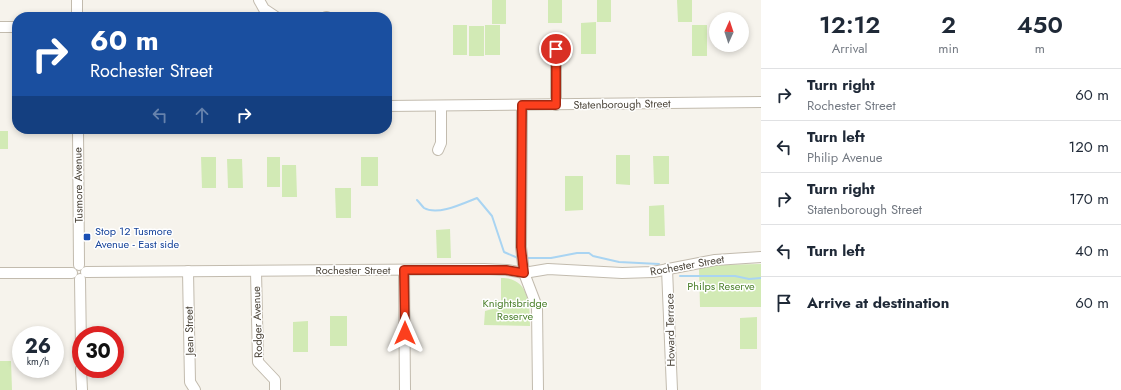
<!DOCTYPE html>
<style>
body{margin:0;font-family:Jost,sans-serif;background:#f6f6f7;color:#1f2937;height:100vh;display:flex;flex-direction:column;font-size:15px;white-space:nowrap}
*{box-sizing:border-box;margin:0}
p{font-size:13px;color:#747a83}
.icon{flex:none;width:22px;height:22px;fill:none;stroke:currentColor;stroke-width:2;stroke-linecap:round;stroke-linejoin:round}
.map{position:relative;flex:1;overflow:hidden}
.drawer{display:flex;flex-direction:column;background:#fff;width:360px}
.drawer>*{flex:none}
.hud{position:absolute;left:12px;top:12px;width:380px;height:122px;border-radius:16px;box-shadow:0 2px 6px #0003;background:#1a4fa0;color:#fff;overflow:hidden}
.needle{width:26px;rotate:3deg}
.controls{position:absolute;left:709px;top:12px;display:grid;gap:8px}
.controls a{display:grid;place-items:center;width:40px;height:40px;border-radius:50%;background:#fff;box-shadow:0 2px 6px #0003;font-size:20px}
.speed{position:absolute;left:12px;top:326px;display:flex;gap:8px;font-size:20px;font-weight:700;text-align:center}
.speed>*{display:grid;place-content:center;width:52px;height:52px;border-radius:50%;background:#fff;box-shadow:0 2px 6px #0003;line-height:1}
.speed small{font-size:10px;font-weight:400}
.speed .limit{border:6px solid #d22;background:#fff;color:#111}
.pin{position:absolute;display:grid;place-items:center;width:34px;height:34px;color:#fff;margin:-17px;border:2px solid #fff;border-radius:50%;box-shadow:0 1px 4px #0007}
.me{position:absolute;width:44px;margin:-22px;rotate:0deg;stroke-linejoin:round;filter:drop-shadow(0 0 3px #0008)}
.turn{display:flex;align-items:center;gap:14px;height:84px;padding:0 12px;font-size:18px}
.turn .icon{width:52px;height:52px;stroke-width:2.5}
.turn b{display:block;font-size:28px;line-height:34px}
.lanes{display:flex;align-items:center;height:38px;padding:0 12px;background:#0003;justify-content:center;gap:20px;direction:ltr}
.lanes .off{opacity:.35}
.eta{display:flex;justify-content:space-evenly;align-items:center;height:68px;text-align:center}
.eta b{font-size:24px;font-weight:600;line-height:28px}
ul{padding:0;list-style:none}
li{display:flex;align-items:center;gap:12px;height:52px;padding:0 12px;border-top:1px solid #e0e1e3}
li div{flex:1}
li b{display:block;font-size:15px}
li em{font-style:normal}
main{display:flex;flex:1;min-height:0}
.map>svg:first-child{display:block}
</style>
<main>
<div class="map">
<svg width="761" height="390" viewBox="0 0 761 390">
<rect width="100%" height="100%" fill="#f6f3ec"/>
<g fill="#d2eab5">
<rect x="492" y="0" width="14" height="24"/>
<rect x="548" y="0" width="14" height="23"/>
<rect x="597" y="0" width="14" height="22"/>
<polygon points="677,0 692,0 692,22 678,22"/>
<polygon points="596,22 596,54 581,54 581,23"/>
<rect x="453" y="25" width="14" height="30"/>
<polygon points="500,25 500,55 485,55 485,25"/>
<rect x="692" y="25" width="15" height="31"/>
<rect x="469" y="26" width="15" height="30"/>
<rect x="0" y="131" width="8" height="18"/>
<polygon points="616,155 630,155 630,185 616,184"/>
<polygon points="653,156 669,156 669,184 654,184"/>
<polygon points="201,157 216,157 216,188 202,188"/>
<rect x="267" y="157" width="13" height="30"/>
<rect x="361" y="157" width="17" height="29"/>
<polygon points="227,159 242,159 243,188 228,188"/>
<polygon points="282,165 296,165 297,197 282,197"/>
<polygon points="565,176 583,176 583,210 565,211"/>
<polygon points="335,188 351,188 351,218 336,218"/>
<polygon points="664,205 665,236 649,236 649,206"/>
<polygon points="450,229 451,258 437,258 436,230"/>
<polygon points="761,264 761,307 700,307 699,269 716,265"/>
<path d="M501 278C529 278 530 304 530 326L484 325 485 311 496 308 501 301Z"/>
<rect x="330" y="316" width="17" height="30"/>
<polygon points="757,317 757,349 740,349 740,318"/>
<polygon points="308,321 308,352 293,352 293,322"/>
<polygon points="0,361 11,361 12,390 0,390"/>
</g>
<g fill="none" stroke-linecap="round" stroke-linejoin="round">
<g stroke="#a9d4f2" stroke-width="2">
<path d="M417 200C419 202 422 206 424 208 438 216 464 203 477 198L492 216 504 252 518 258"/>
<polyline points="525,258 551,258 577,253 589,253 593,256 619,262 659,264"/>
<polyline points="680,276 735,276 749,279 761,278"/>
</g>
<g stroke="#c2bbae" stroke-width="12">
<g id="minor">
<polyline points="259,0 264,9 276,17"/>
<polyline points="77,17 77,0"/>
<polyline points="326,17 327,17"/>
<polyline points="0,27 17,27"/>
<polyline points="522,105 521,247 524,273 537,307 538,390"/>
<polyline points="556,105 556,49"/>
<polyline points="387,106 761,102"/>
<polyline points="78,129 79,265"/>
<polyline points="438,150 441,143 441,106"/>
<polyline points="667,269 672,390"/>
<polyline points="404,270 405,390"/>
<polyline points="188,271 190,382 195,390"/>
<polyline points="256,271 258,362 275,380 275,390"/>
<polyline points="86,272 484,269 507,270 524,273 548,269 622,273 653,272 715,260 761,257"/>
<polyline points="0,273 72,273"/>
<polyline points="80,279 81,349"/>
<polyline points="81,369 82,390"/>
</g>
</g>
<use href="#minor" stroke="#fff" stroke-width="10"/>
</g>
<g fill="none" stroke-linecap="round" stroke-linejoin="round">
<g stroke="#a42913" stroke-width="10">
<polyline id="route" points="405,333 404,270 506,270 524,273 521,247 522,105 556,105 556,49"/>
</g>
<use href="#route" stroke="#fc3f1d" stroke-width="7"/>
</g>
<rect fill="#1a4fb4" stroke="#fff" stroke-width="1.5" x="83" y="233" width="8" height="8" rx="2"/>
<g text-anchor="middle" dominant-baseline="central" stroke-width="3" stroke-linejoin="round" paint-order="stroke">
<g font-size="11" fill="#4b4439" stroke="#fff">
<text transform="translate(622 104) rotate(-1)">Statenborough Street</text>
<text transform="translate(78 185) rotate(-91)">Tusmore Avenue</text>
<text transform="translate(687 265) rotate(-10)">Rochester Street</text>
<text x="353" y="270">Rochester Street</text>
<text transform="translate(257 322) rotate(-92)">Rodger Avenue</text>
<text transform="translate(670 330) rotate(-91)">Howard Terrace</text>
<text transform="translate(189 331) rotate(-91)">Jean Street</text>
</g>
<g font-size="11" fill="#164399" stroke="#fff" text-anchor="start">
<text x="95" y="231">Stop 12 Tusmore<tspan x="95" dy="13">Avenue - East side</tspan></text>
</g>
<g font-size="11" fill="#4a7f2a" stroke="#fff">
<text x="721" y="286">Philps Reserve</text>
<text x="515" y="303">Knightsbridge<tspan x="515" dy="13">Reserve</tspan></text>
</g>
</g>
</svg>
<div class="controls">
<a><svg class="needle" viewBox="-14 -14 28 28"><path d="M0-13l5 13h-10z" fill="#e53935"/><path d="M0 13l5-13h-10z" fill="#747a83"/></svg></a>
</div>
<div class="speed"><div>26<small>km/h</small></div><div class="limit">30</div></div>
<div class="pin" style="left:556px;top:49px;background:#d93025"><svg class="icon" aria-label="arrive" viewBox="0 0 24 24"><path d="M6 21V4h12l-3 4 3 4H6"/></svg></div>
<svg class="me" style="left:405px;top:333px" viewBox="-20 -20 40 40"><path d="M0-17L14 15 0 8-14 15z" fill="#fc3f1d" stroke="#fff" stroke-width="4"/></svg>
<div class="hud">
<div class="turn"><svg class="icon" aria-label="right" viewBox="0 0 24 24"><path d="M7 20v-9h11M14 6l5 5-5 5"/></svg><div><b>60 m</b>Rochester Street</div></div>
<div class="lanes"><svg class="icon off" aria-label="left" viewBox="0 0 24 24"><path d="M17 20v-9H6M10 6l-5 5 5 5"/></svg><svg class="icon off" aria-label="ahead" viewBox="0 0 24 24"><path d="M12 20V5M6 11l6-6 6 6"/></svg><svg class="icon" aria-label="right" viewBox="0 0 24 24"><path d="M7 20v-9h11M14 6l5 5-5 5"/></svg></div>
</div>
</div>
<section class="drawer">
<div class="eta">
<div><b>12:12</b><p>Arrival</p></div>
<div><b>2</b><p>min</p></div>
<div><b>450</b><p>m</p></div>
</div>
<ul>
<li><svg class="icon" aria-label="right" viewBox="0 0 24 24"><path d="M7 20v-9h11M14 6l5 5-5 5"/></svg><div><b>Turn right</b><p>Rochester Street</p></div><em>60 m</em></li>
<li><svg class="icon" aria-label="left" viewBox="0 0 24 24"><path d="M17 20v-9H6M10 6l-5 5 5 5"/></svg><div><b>Turn left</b><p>Philip Avenue</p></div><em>120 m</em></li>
<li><svg class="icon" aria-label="right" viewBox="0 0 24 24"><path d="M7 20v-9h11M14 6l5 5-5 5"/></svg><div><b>Turn right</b><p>Statenborough Street</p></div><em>170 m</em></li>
<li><svg class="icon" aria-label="left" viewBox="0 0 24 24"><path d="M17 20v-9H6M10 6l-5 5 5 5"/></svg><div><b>Turn left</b></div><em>40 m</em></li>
<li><svg class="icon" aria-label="arrive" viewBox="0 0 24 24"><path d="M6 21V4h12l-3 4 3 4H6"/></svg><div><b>Arrive at destination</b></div><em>60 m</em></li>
</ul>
</section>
</main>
